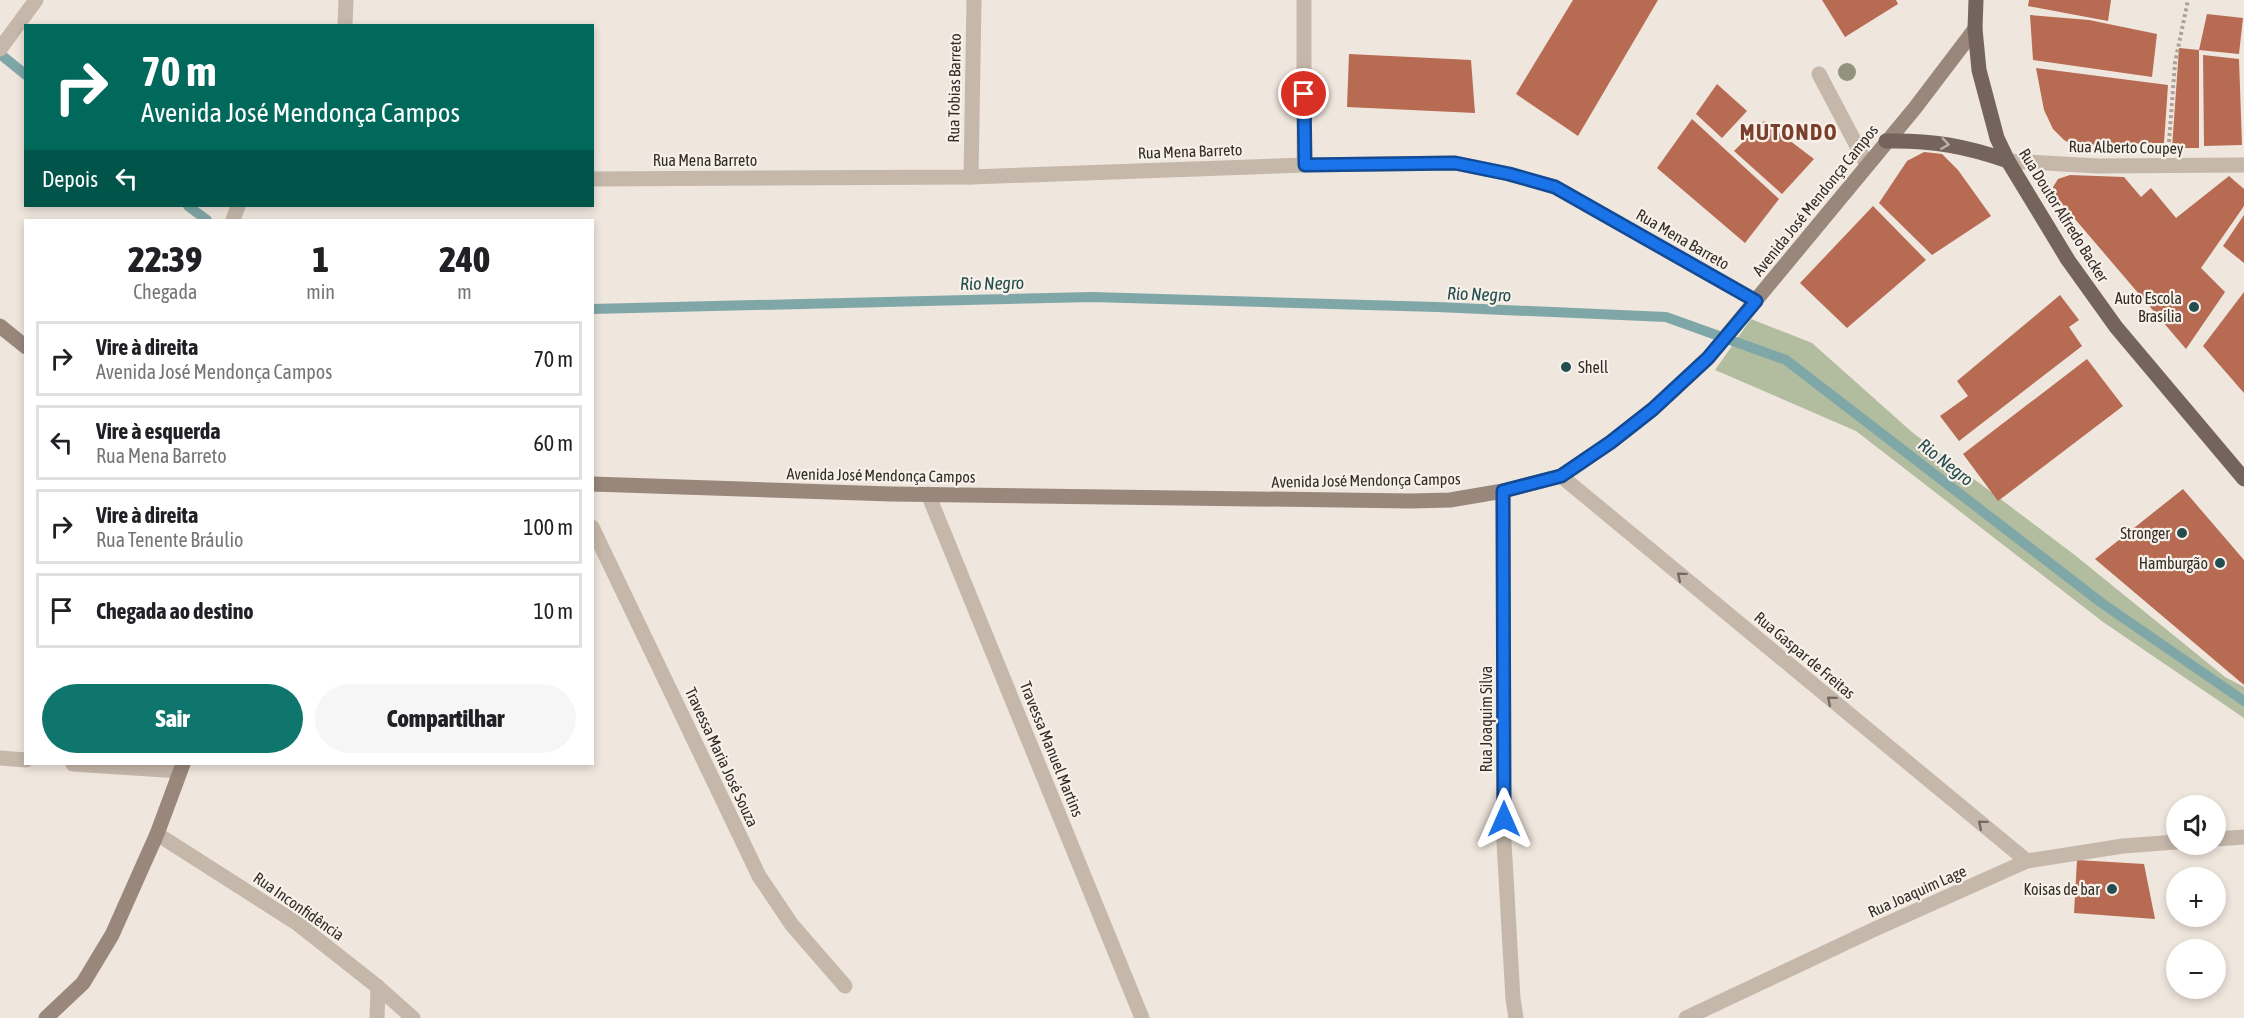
<!DOCTYPE html>
<html lang="pt">
<meta charset="utf-8">
<style>
body{margin:0;font-family:"Asap Condensed",sans-serif;background:#f6f6f6;color:#202124;height:100vh;display:flex;flex-direction:column;font-size:22px;white-space:nowrap}
*{box-sizing:border-box;margin:0}
p{font-size:20px;color:#757577}
.icon{flex:none;width:33px;height:33px;fill:none;stroke:currentColor;stroke-width:2;stroke-linecap:round;stroke-linejoin:round}
.map{position:relative;flex:1;overflow:hidden}
.sheet{position:absolute;left:24px;top:219px;width:570px;height:546px;display:flex;flex-direction:column;background:#fff;border-radius:0px;box-shadow:0 3px 9px #0003}
.sheet>*{flex:none}
.banner{position:absolute;left:24px;top:24px;width:570px;height:183px;border-radius:0px;box-shadow:0 3px 9px #0003;background:#00695c;color:#fff;overflow:hidden}
.controls{position:absolute;left:2166px;top:795px;display:grid;gap:12px}
.controls a{display:grid;place-items:center;width:60px;height:60px;border-radius:50%;background:#fff;box-shadow:0 3px 9px #0003;font-size:30px}
.pin{position:absolute;display:grid;place-items:center;width:51px;height:51px;color:#fff;margin:-26px;border:3px solid #fff;border-radius:50%;box-shadow:0 2px 6px #0007}
.me{position:absolute;width:66px;margin:-33px;rotate:0deg;stroke-linejoin:round;filter:drop-shadow(0 0 4px #0008)}
.turn{display:flex;align-items:center;gap:21px;height:126px;padding:0 18px;font-size:27px}
.turn .icon{width:78px;height:78px;stroke-width:2.5}
.turn b{display:block;font-size:42px;line-height:51px}
.then{display:flex;align-items:center;height:57px;padding:0 18px;background:#0003;gap:12px;font-size:22px}
.eta{display:flex;justify-content:space-evenly;align-items:center;height:102px;text-align:center}
.eta b{font-size:36px;font-weight:800;line-height:42px}
.action{display:flex;gap:12px;margin-top:auto;padding:12px 18px}
.action a{flex:1;height:69px;border-radius:36px;background:#0f766e;color:#fff;font-size:24px;font-weight:800;line-height:69px;text-align:center}
.action a+a{background:#f6f6f6;color:#202124}
ul{padding:0;list-style:none}
li{display:flex;align-items:center;gap:18px;height:75px;margin:0 12px 9px;padding:0 6px;border:3px solid #e0e0e0;border-radius:0px}
li div{flex:1}
li b{display:block;font-size:22px}
li em{font-style:normal}
.map>svg:first-child{display:block}
</style>
<div class="map">
<svg width="2244" height="1018" viewBox="0 0 2244 1018">
<rect width="100%" height="100%" fill="#efe6dd"/>
<polygon fill="#b2bc9f" points="1751,319 1812,343 1913,433 2076,556 2225,677 2244,687 2244,718 2103,622 1856,431 1715,370"/>
<g fill="none" stroke-linecap="round" stroke-linejoin="round">
<g stroke="#80a7a8" stroke-width="10">
<polyline points="0,54 26,75"/>
<polyline points="188,206 207,220"/>
<polyline points="592,309 1092,297 1437,307 1666,317 1786,360 2103,604 2244,701"/>
</g>
</g>
<g fill="#b76b53">
<polygon points="1573,0 1658,0 1578,136 1516,94"/>
<polygon points="1822,0 1896,0 1898,4 1845,37"/>
<polygon points="2029,0 2111,0 2108,21 2028,6"/>
<polygon points="2207,14 2243,18 2239,54 2199,50 2199,148 2172,148 2179,48 2199,50"/>
<polygon points="2030,15 2089,20 2157,34 2152,77 2033,60"/>
<polygon points="1349,54 1471,60 1475,113 1347,107"/>
<polygon points="2203,55 2239,59 2242,145 2204,146"/>
<polygon points="2036,68 2168,85 2164,143 2073,145 2064,140 2053,129 2044,110"/>
<polygon points="1717,84 1747,111 1722,138 1696,114"/>
<polygon points="1692,119 1779,199 1745,243 1657,168"/>
<polygon points="1764,121 1814,159 1782,194 1734,151"/>
<polygon points="1924,152 1942,154 1958,170 1991,216 1932,255 1879,203 1907,161"/>
<polygon points="2070,175 2124,177 2141,197 2151,188 2176,218 2229,176 2244,189 2244,206 2201,268 2225,292 2186,349 2057,198 2053,187 2058,179"/>
<polygon points="1873,206 1926,260 1847,328 1800,283"/>
<polygon points="2244,215 2244,263 2223,246"/>
<polygon points="2244,292 2244,393 2203,346"/>
<polygon points="2060,295 2079,320 2069,327 2082,346 1959,441 1940,416 1968,396 1957,381"/>
<polygon points="2087,359 2123,406 1998,501 1963,454"/>
<polygon points="2183,489 2244,560 2244,685 2095,559"/>
<polygon points="2077,860 2144,864 2155,919 2074,913"/>
</g>
<g fill="none" stroke-linecap="round" stroke-linejoin="round">
<polyline stroke="#b1a195" stroke-width="4" stroke-dasharray="3 3" stroke-linecap="butt" points="2169,142 2175,63 2188,0"/>
<polyline stroke="#c5b7aa" stroke-width="15" points="1819,74 1867,165"/>
<g stroke="#c5b7aa" stroke-width="15">
<polyline points="1304,0 1304,165"/>
<polyline points="345,26 346,0"/>
<polyline points="0,49 36,0"/>
<polyline points="2008,161 2098,166 2244,165"/>
<polyline points="971,177 974,0"/>
<polyline points="592,179 971,177 1304,165 1455,163 1509,174 1555,187 1756,301"/>
<polyline points="233,220 238,206"/>
<polyline points="1561,476 2027,861"/>
<polyline points="1503,491 1504,842 1513,999 1516,1018"/>
<polyline points="928,494 1142,1018"/>
<polyline points="592,527 759,876 792,925 845,986"/>
<polyline points="0,758 26,760"/>
<polyline points="73,764 180,771"/>
<polyline points="157,834 298,924 378,987 413,1018"/>
<polyline points="2216,839 2244,837"/>
<polyline points="377,1018 378,987"/>
<polyline points="1686,1018 1875,929 2027,861 2123,846 2176,842"/>
</g>
<g stroke="#99877c" stroke-width="15">
<polyline points="0,326 26,347"/>
<polyline points="592,484 891,494 1411,501 1450,500 1503,491 1561,476 1611,442 1653,409 1708,358 1915,108 1975,29"/>
<polyline points="46,1018 83,983 112,935 157,834 183,764"/>
</g>
<g stroke="#74645c" stroke-width="15">
<polyline points="1976,0 1975,29 1979,70 1997,138 2008,161 2068,260 2116,327 2244,479"/>
<path d="M1886 141C1931 140 1966 146 2008 161"/>
</g>
</g>
<circle fill="#91937e" cx="1847" cy="72" r="9"/>
<defs><path id="oneway-chevron" d="M-2-3.5L2.5 0L-2 3.5" fill="none" stroke-width="1.6" stroke-linecap="round" stroke-linejoin="round" transform="scale(1.5)"/></defs>
<use stroke="#bcb2aa" href="#oneway-chevron" transform="translate(1945 144) rotate(8)"/>
<g stroke="#756b63">
<use href="#oneway-chevron" transform="translate(1681 576) rotate(-140)"/>
<use href="#oneway-chevron" transform="translate(1831 700) rotate(-140)"/>
<use href="#oneway-chevron" transform="translate(1982 824) rotate(-140)"/>
</g>
<g fill="none" stroke-linecap="round" stroke-linejoin="round">
<g stroke="#114b97" stroke-width="15">
<polyline id="route" points="1304,94 1305,165 1455,163 1509,174 1555,187 1756,301 1708,358 1653,409 1611,442 1561,476 1503,491 1504,819"/>
</g>
<use href="#route" stroke="#1a73e8" stroke-width="10"/>
</g>
<g fill="#244d50" stroke="#f7f1e9" stroke-width="2">
<circle cx="2194" cy="307" r="6"/>
<circle cx="1566" cy="367" r="6"/>
<circle cx="2182" cy="533" r="6"/>
<circle cx="2220" cy="563" r="6"/>
<circle cx="2112" cy="889" r="6"/>
</g>
<g text-anchor="middle" dominant-baseline="central" stroke-width="4.5" stroke-linejoin="round" paint-order="stroke">
<g font-size="16" fill="#342c29" stroke="#f7f1e9">
<text transform="translate(954 88) rotate(-89)">Rua Tobias Barreto</text>
<text transform="translate(2126 147) rotate(1)">Rua Alberto Coupey</text>
<text transform="translate(1190 151) rotate(-2)">Rua Mena Barreto</text>
<text x="705" y="160">Rua Mena Barreto</text>
<text transform="translate(1815 200) rotate(-51)">Avenida José Mendonça Campos</text>
<text transform="translate(2064 215) rotate(58)">Rua Doutor Alfredo Backer</text>
<text transform="translate(1683 239) rotate(30)">Rua Mena Barreto</text>
<text transform="translate(881 475) rotate(1)">Avenida José Mendonça Campos</text>
<text transform="translate(1366 480) rotate(-1)">Avenida José Mendonça Campos</text>
<text transform="translate(1805 655) rotate(40)">Rua Gaspar de Freitas</text>
<text transform="translate(1486 719) rotate(-90)">Rua Joaquim Silva</text>
<text transform="translate(1052 749) rotate(68)">Travessa Manuel Martins</text>
<text transform="translate(722 757) rotate(65)">Travessa Maria José Souza</text>
<text transform="translate(1917 891) rotate(-24)">Rua Joaquim Lage</text>
<text transform="translate(299 906) rotate(35)">Rua Inconfidência</text>
</g>
<g font-size="16" fill="#342c29" stroke="#f7f1e9" text-anchor="end">
<text x="2182" y="298">Auto Escola<tspan x="2182" dy="18">Brasília</tspan></text>
<text x="1578" y="367" text-anchor="start">Shell</text>
<text x="2170" y="533">Stronger</text>
<text x="2208" y="563">Hamburgão</text>
<text x="2100" y="889">Koisas de bar</text>
</g>
<g font-size="18" font-style="italic" fill="#244d50" stroke="#f7f1e9">
<text transform="translate(992 283) rotate(-1)">Rio Negro</text>
<text transform="translate(1479 294) rotate(2)">Rio Negro</text>
<text transform="translate(1946 462) rotate(38)">Rio Negro</text>
</g>
<g font-size="22" font-weight="bold" letter-spacing="1.5" fill="#793e2c" stroke="#f7f1e9">
<text x="1789" y="132">MUTONDO</text>
</g>
</g>
</svg>
<div class="controls">
<a><svg class="icon" aria-label="sound" viewBox="0 0 24 24"><path d="M4 9h4l5-4v14l-5-4H4zM17 9q2 3 0 6"/></svg></a>
<a>+</a>
<a>−</a>
</div>
<div class="pin" style="left:1304px;top:94px;background:#d93025"><svg class="icon" aria-label="arrive" viewBox="0 0 24 24"><path d="M6 21V4h12l-3 4 3 4H6"/></svg></div>
<svg class="me" style="left:1504px;top:819px" viewBox="-20 -20 40 40"><path d="M0-17L14 15 0 8-14 15z" fill="#1a73e8" stroke="#fff" stroke-width="4"/></svg>
<div class="banner">
<div class="turn"><svg class="icon" aria-label="right" viewBox="0 0 24 24"><path d="M7 20v-9h11M14 6l5 5-5 5"/></svg><div><b>70 m</b>Avenida José Mendonça Campos</div></div>
<div class="then">Depois<svg class="icon" aria-label="left" viewBox="0 0 24 24"><path d="M17 20v-9H6M10 6l-5 5 5 5"/></svg></div>
</div>
<section class="sheet">
<div class="eta">
<div><b>22:39</b><p>Chegada</p></div>
<div><b>1</b><p>min</p></div>
<div><b>240</b><p>m</p></div>
</div>
<ul>
<li><svg class="icon" aria-label="right" viewBox="0 0 24 24"><path d="M7 20v-9h11M14 6l5 5-5 5"/></svg><div><b>Vire à direita</b><p>Avenida José Mendonça Campos</p></div><em>70 m</em></li>
<li><svg class="icon" aria-label="left" viewBox="0 0 24 24"><path d="M17 20v-9H6M10 6l-5 5 5 5"/></svg><div><b>Vire à esquerda</b><p>Rua Mena Barreto</p></div><em>60 m</em></li>
<li><svg class="icon" aria-label="right" viewBox="0 0 24 24"><path d="M7 20v-9h11M14 6l5 5-5 5"/></svg><div><b>Vire à direita</b><p>Rua Tenente Bráulio</p></div><em>100 m</em></li>
<li><svg class="icon" aria-label="arrive" viewBox="0 0 24 24"><path d="M6 21V4h12l-3 4 3 4H6"/></svg><div><b>Chegada ao destino</b></div><em>10 m</em></li>
</ul>
<div class="action"><a>Sair</a><a>Compartilhar</a></div>
</section>
</div>
